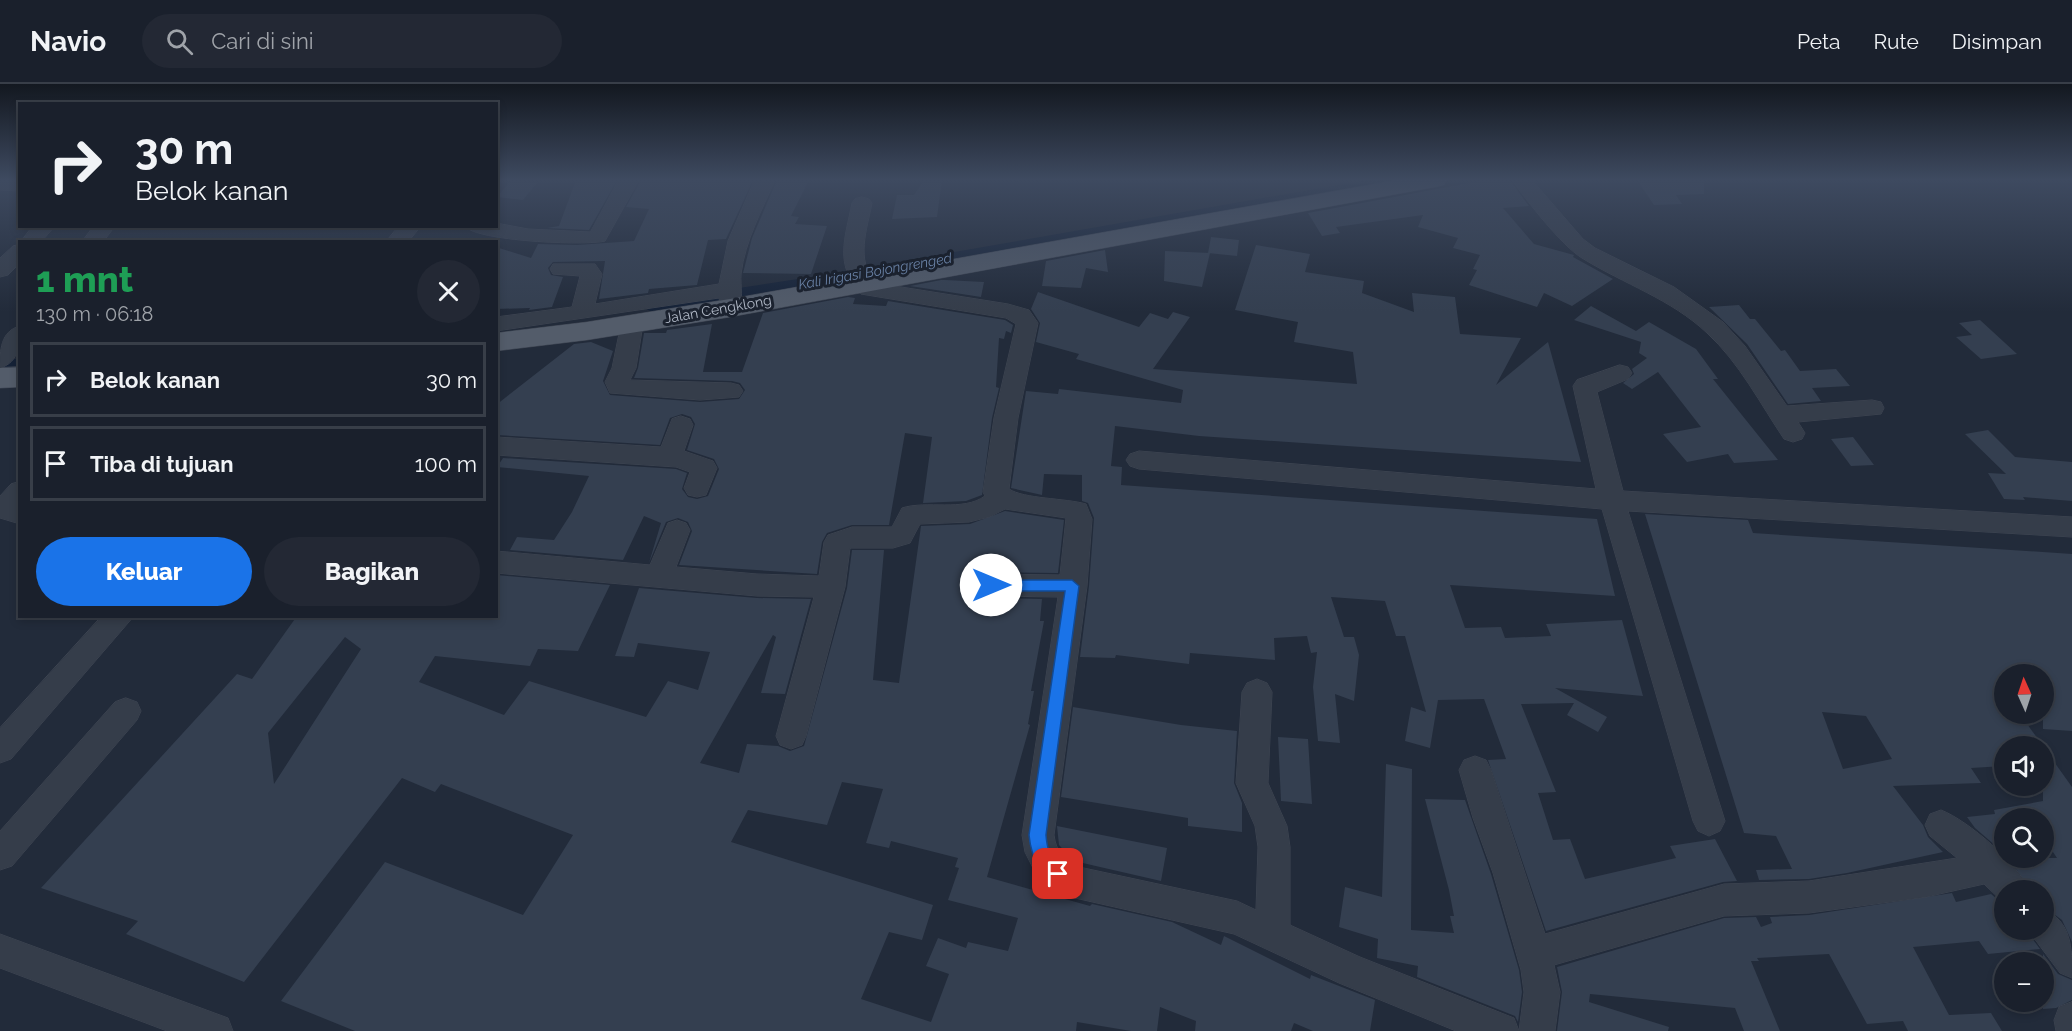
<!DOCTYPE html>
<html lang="id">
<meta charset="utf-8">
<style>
body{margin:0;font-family:Raleway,sans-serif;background:#232834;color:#f1f3f6;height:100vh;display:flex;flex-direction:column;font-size:22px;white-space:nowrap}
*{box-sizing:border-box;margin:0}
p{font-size:20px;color:#9fa3a9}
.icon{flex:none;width:33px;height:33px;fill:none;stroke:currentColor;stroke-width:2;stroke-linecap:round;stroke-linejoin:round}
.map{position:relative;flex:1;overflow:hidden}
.drawer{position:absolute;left:18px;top:156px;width:480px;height:378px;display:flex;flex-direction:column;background:#1a202c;border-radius:0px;box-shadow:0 3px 9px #0003,0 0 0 2px #383e48}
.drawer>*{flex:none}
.top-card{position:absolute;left:18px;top:18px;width:480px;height:126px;border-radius:0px;box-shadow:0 3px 9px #0003,0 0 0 2px #383e48;background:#1a202c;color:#f1f3f6;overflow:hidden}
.needle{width:39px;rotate:357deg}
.buttons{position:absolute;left:1994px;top:580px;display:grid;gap:12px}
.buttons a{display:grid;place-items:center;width:60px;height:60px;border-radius:50%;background:#1a202c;box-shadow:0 3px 9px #0003,0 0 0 2px #383e48;font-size:30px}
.pin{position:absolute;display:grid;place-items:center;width:51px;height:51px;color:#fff;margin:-26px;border-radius:12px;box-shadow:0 3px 9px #0006}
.me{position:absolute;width:66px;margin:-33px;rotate:90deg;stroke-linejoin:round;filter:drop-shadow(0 0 4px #0008)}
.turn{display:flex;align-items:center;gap:21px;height:126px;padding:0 18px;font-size:27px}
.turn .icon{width:78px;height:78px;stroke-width:2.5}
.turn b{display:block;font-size:42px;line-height:51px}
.round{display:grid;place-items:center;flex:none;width:63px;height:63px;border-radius:32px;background:#232834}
.summary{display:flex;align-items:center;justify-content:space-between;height:102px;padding:0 18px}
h1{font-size:36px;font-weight:800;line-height:45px;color:#1e9e55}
.button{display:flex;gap:12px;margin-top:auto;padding:12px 18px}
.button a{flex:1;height:69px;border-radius:36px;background:#1a73e8;color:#fff;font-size:24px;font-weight:800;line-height:69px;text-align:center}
.button a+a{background:#232834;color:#f1f3f6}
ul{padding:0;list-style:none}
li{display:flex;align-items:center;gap:18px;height:75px;margin:0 12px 9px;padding:0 6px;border:3px solid #383e48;border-radius:0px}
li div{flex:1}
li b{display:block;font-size:22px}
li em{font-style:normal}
header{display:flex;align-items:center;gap:36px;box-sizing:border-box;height:84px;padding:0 30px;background:#1a202c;border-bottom:2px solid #383e48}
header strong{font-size:28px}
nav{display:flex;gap:33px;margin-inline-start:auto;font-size:21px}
.search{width:420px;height:54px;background:#232834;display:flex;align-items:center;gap:15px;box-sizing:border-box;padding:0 21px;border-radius:33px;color:#9fa3a9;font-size:22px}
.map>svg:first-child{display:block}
</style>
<header>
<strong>Navio</strong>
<div class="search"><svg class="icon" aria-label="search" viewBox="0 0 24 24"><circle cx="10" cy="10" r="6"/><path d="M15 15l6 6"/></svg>Cari di sini</div>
<nav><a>Peta</a><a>Rute</a><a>Disimpan</a></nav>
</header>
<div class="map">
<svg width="2072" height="947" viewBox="0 0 2072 947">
<rect width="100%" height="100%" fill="#222b3a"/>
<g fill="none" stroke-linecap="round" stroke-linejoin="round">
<g fill="#152237" fill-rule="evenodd">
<polygon points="1367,96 1401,96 1393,101 811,205 653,229 644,223 653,217 811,193"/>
<rect x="0" y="275" width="20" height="14"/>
</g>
</g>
<g fill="#343f50" fill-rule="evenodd">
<polygon points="511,96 537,99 523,116 497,113"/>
<polygon points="576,96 617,96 589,146 547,144 559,142"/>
<polygon points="641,96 753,96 726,155 708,156 697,201 649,205 648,209 599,215 605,177 553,178 548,184 551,191 563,193 552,223 529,226 530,224 496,225 496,163 531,174 538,160 577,161 634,157 649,125 626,123"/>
<polygon points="777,96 809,96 791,132 799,133 795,140 827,142 811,190 743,189 752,154"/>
<polygon points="924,96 942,96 937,133 892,135 897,111 914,111"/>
<polygon points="1510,96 1529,122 1503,124 1534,160 1574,171 1573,173 1613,195 1572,222 1544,209 1537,223 1469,201 1477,186 1473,185 1480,171 1453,164 1458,154 1418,143 1423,131 1336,143 1340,149 1322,152 1308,129 1480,97"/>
<polygon points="1637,96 1704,96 1704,110 1676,111 1682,120 1654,121"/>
<polygon points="1211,153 1239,156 1237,172 1208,169"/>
<polygon points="1256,161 1310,170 1305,188 1364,197 1362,209 1414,228 1412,209 1455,213 1460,250 1521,254 1496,301 1548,258 1581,378 1199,352 1115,342 1111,382 1122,383 1121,401 1597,435 1615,512 1450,501 1465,544 1501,543 1505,554 1551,552 1546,540 1622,536 1643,612 1555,604 1607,633 1598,648 1567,631 1574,619 1521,620 1556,708 1538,709 1553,756 1570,755 1585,795 1676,774 1670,762 1715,755 1737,797 1723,798 1546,847 1488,676 1506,675 1484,615 1438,616 1430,664 1405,657 1411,623 1426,628 1405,552 1396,552 1385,517 1331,513 1344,553 1354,553 1359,571 1354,617 1335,610 1340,659 1318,657 1313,603 1317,568 1311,569 1307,552 1274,554 1275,576 1190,569 1189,580 1116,571 1115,574 1080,573 1089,502 1094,434 1088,419 1082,417 1082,391 1044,390 1042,411 1011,404 1026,307 1058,310 1059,305 1181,319 1183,306 1076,275 1079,270 1036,258 1040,239 1031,225 1038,208 1139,243 1150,229 1168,235 1173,228 1190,233 1153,285 1357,300 1353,268 1294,258 1298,238 1235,226"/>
<polygon points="1105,166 1108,188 1086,184 1081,204 1042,202 1046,177"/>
<polygon points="1165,167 1210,169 1202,203 1164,197"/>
<polygon points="941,196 945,196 984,198 981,213 910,202"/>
<polygon points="848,213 855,214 853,220 886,222 888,217 1005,236 1013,241 1011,249 1006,247 1004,255 999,254 996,303 999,304 992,334 982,411 966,417 923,419 932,353 905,349 889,441 852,441 827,449 822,458 817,490 679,481 692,447 688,438 678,434 666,438 649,479 661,439 644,432 623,476 510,466 517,453 554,456 572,428 589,392 497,383 503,374 676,385 687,389 682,405 688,413 697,415 708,412 719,385 714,375 687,366 695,340 691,333 682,330 670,334 660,361 496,351 496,321 574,260 591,258 613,267 603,297 610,311 700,318 739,315 745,306 740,299 732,297 634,294 638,284 644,249 666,249 667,246 712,240 703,288 742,288 763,229"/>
<polygon points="1739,221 1750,235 1755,235 1781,267 1785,266 1800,287 1836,285 1850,302 1812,304 1821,317 1788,320 1747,260 1709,223"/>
<polygon points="1591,222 1636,247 1649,238 1696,265 1718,295 1713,295 1778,376 1734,379 1728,370 1687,378 1663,350 1701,343 1658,288 1632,305 1623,299 1634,290 1632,285 1647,274 1639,269 1641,258 1574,236"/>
<polygon points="1980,236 2017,270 1981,275 1956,253 1972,251 1959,239"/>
<polygon points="1988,346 2015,373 2072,378 2072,417 2023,413 2025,416 2004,415 1988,389 2006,390 1965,350"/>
<polygon points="1853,353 1874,381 1851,382 1831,355"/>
<path d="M1005 427 1064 436 1058 489 990 488 980 491 975 500 979 510 990 514 1042 515 1040 537H1044L1031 607H1034L1028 640 1030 641 987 793 1090 822 1092 820 1172 838 1221 861 1224 852 1310 895 1311 891 1375 916 1370 947H1313L1294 939 1291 947H1195L1196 937 1160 923 1157 947H1131L1077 938 1076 947H355L281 917 385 778 523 831 573 751 441 700 435 708 402 694 244 898 126 850 138 837 41 804 237 590 252 595 297 532 446 535 447 532H496L497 491 610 501 578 567 538 565 530 582 435 572 419 598 504 631 529 597 646 633 668 597 698 606 710 568 638 559 634 573 615 572 639 504 757 514 811 515 785 610 761 609 776 553 773 551 700 679 739 689 747 660 778 662 790 667 804 662 847 504 852 466H884L873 596 899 599 921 442 970 440ZM345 553 361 565 274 700 268 649ZM842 698 883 705 866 759 889 764 891 757 958 774 955 783 959 784 948 816 1018 834 1008 867 968 858 966 864 938 854 926 882 949 890 931 938 861 915 889 848 922 856 933 821 731 758 748 726 827 741Z"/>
<path d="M1645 430 1748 436 1753 449 2072 470V647L2043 645V591H2004V630H2020L2072 703V858L2062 836 2043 822V807H2032L2008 774H2057L2043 753V735H2004V769L1975 744 1967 733 1995 730 1994 726 2043 717V663H2004V682L1971 684 1981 699 1893 702 1923 741 1928 753 1943 768 1847 789 1809 795 1759 796 1756 786 1792 785 1776 752 1744 749ZM1822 628 1866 632 1892 675 1843 685Z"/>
<polygon points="1073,623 1181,641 1237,647 1234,699 1242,719 1242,748 1188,742 1188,734 1061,713"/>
<polygon points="1278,653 1308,655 1312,720 1281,717"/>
<polygon points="1386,680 1412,685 1411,846 1454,849 1450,832 1454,832 1449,806 1425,715 1465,716 1491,790 1519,886 1522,908 1518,938 1515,932 1417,893 1418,882 1377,874 1378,855 1339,843 1345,803 1382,813"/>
<polygon points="1057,742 1167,764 1161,797 1074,777 1059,761"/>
<polygon points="1952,809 1956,818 1991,810 2004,821 2004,846 2026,846 2040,865 1988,870 1979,857 1913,863 1949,931 1991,929 2002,947 1908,947 1903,937 1867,940 1829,870 1757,874 1759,877 1751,877 1780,947 1744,947 1735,924 1590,910 1589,918 1669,943 1668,947 1557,947 1562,908 1557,883 1724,834 1756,833 1761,843 1772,839 1770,833 1809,831"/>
<polygon points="2043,870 2058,890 2072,896 2072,916 2056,924 2043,925"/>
</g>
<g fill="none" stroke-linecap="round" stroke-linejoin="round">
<g stroke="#3f4653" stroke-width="1">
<g id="minor">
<polygon points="0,96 20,96 20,107 0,106"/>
<path d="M619 96H639L605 157C586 162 475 157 465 142H496V139L528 145 590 148Z"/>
<path d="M755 96H775C762 126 745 157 741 190 740 201 744 218 738 227H722L719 214 496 247V233L572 223 580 192 553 190 550 185 553 180H595L602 190 595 220 719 200 728 157Z"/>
<path d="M1512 96H1532L1583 155 1595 164 1674 203 1723 238 1745 262 1787 322 1872 316 1881 318 1884 324 1881 330 1798 338 1805 349 1802 355 1793 358 1784 355C1761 321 1739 278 1707 249 1671 215 1624 200 1582 174 1562 162 1526 116 1512 96Z"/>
<path d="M862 113 869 115 872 119C867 145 855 177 876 199L1008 220 1029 226 1038 239 1018 334 1009 405C1024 415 1065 414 1086 420L1092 435 1087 502 1054 751C1056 768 1064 775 1079 783L1237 817 1256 826 1258 763 1255 742 1236 699 1242 608 1247 599 1257 595 1267 599 1272 608 1268 699 1287 742 1290 763V841L1360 873 1514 934 1519 947 1524 908 1521 886 1493 789 1473 734 1459 686 1464 676 1475 672 1486 676 1491 686 1545 850 1724 800 1809 797 1957 774 1930 752 1925 741 1930 730 1941 726C1969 737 2018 780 2030 807H2004V819L1984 800 1926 813 1809 829 1724 832 1554 881 1560 908 1555 947H1456L1339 899 1234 850 1075 814 1048 801 1037 792 1025 768 1022 751 1058 513 991 512 981 509 977 501 981 493 991 490 1060 491 1066 434 1005 425 989 433 969 438 920 440 910 459 893 464H850L845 503 806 652 802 661 791 665 780 661 776 652 814 513 757 512 496 489V467L650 481 668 439 677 436 686 439 690 446 676 483 757 490 819 492 824 458 828 451 852 443H892L902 424C927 416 963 428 985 412L983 408 994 334 1016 240 1006 234 861 210C834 180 845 155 852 119L855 115Z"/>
<polygon points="33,142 55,142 41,158 20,159"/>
<polygon points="94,142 115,142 103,158 82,158"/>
<polygon points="399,142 421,142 408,158 386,158"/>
<polygon points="20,161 20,179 8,191 0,193 0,174 13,162"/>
<polygon points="632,233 640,235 643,240 636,284 630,296 731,299 739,301 743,307 739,313 700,316 610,309 605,298 612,284 621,240 624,235"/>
<path d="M20 242C20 259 20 278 0 284 0 267 0 247 20 242Z"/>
<polygon points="1620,281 1628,283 1632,289 1628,295 1597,308 1623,407 2072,433 2072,453 1628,427 1725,737 1720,747 1709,752 1698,747 1693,737 1602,425 1139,385 1130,382 1126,376 1130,370 1139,367 1596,405 1573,302 1577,296"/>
<polygon points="681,332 690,335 693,341 684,367 713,377 717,384 706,411 697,413 688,411 684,404 690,388 676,383 496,371 496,353 661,363 672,335"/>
<polygon points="20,398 20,440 0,434 0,412 11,400"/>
<polygon points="102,532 134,532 11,675 0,679 0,644"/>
<polygon points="126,614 137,618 141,627 137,636 12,782 0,786 0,747 115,618"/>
<path d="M2043 824C2072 839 2072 862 2072 894L2060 889 2028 846H2043Z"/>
<polygon points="0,850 228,934 233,947 167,947 0,884"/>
<polygon points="2072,918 2072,947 2056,947 2054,936 2059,923"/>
</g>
</g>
<g stroke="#3f4653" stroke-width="1">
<g id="major">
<polygon points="1397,96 1447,96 1444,101 1435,103 730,233 587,256 496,267 496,249 587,238 730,215"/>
<polygon points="20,283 20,303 0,304 0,284"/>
</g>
</g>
<use href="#minor" fill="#353d4a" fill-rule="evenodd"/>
<use href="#major" fill="#535c6a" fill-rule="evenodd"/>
</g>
<linearGradient id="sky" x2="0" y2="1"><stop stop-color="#131820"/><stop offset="0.42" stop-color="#3e4a60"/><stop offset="1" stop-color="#3e4a60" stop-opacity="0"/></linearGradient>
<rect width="2072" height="228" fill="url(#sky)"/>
<path fill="#1a73e8" stroke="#114b97" stroke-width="1.5" d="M991 496H1072L1079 502 1046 751C1048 779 1058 771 1066 790L1064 795 1058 798C1038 790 1031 771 1029 751L1065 507H991L984 501Z"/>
<g text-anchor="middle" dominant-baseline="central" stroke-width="6" stroke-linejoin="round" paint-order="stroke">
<g font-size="14" font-style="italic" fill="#6981a5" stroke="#1b222f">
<text transform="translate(875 187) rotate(-10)">Kali Irigasi Bojongrenged</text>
</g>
<g font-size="14" fill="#b0b8c6" stroke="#1b222f">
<text transform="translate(718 225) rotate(-10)">Jalan Cengklong</text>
</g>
</g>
</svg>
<div class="buttons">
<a><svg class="needle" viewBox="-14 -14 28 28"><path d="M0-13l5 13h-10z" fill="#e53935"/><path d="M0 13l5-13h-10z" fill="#9fa3a9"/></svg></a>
<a><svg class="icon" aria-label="sound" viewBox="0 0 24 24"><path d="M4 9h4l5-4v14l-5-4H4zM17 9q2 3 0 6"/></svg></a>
<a><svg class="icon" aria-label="search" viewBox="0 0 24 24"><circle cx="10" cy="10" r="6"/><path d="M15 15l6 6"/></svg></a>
<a>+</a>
<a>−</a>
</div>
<div class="pin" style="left:1058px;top:790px;background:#d93025"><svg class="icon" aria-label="arrive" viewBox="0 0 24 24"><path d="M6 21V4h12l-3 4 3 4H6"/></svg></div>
<svg class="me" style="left:991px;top:501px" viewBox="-20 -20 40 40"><circle r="19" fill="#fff"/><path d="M0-13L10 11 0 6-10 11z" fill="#1a73e8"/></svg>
<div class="top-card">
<div class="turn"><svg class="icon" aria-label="right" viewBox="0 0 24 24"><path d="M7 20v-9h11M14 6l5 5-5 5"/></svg><div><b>30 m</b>Belok kanan</div></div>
</div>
<section class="drawer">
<div class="summary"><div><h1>1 mnt</h1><p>130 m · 06:18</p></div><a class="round"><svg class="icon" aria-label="close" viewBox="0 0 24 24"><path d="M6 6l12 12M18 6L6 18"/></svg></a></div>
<ul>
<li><svg class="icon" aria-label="right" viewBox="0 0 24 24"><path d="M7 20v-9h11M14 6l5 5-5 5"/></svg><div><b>Belok kanan</b></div><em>30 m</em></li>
<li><svg class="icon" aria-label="arrive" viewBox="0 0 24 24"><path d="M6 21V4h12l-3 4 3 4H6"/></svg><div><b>Tiba di tujuan</b></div><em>100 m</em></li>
</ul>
<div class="button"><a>Keluar</a><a>Bagikan</a></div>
</section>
</div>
